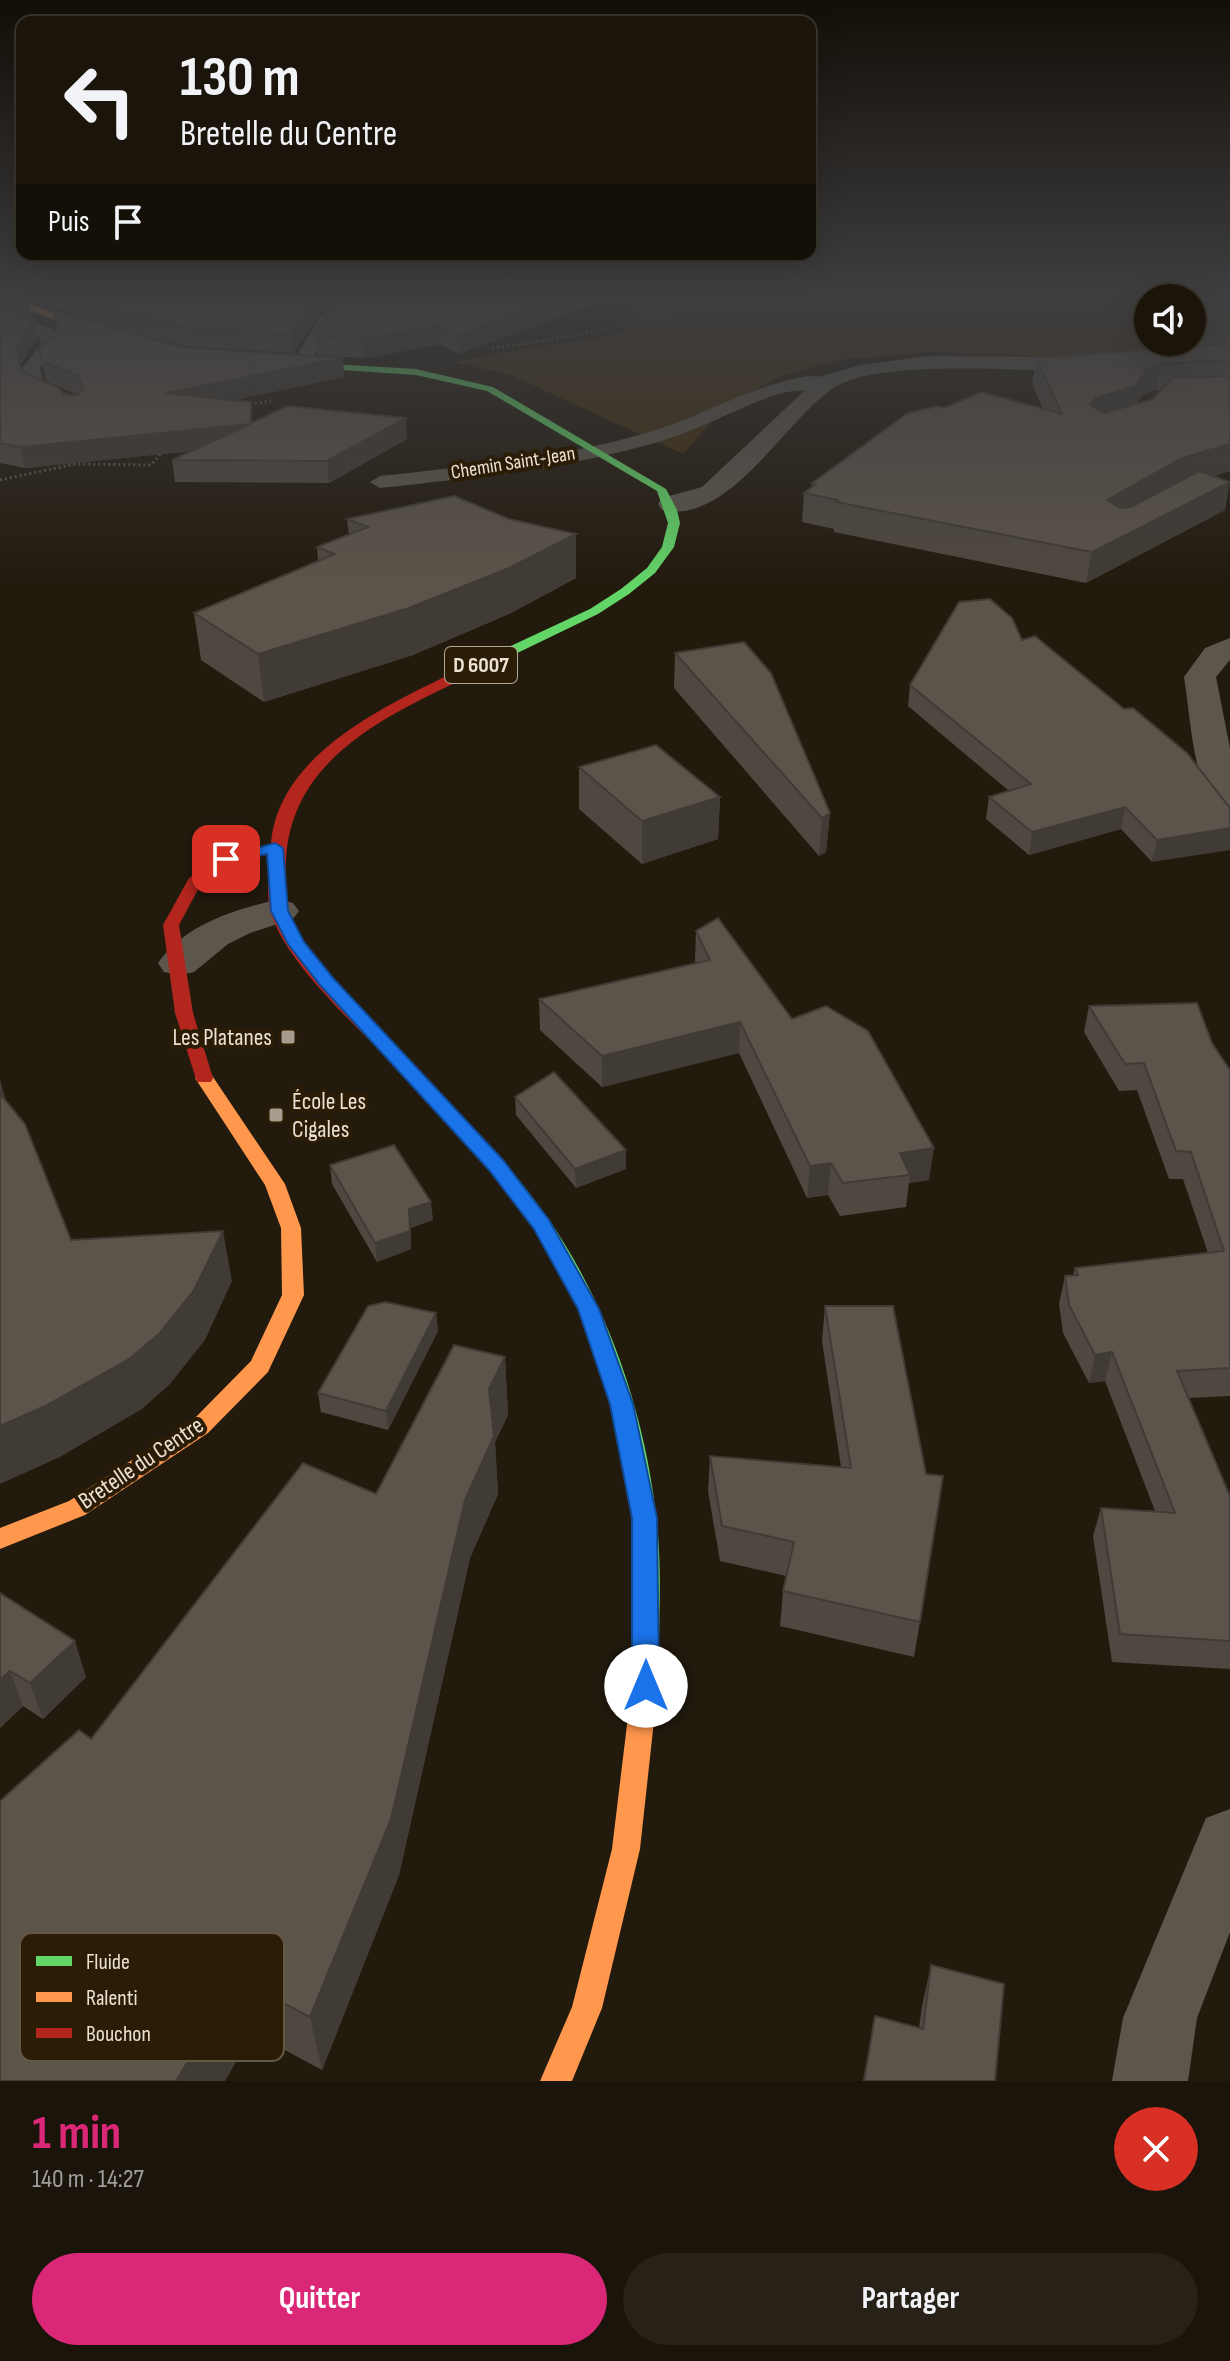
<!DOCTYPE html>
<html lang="fr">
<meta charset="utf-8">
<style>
body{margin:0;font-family:"Sofia Sans Condensed",sans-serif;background:#272118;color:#f1f3f6;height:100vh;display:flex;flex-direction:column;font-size:30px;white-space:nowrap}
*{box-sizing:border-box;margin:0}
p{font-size:26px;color:#9f9e9c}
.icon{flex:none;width:44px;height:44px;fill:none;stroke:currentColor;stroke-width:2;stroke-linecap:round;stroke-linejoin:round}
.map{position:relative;height:2081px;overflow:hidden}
.sheet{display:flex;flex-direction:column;background:#1a140a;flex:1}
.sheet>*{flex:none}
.guide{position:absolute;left:16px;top:16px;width:800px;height:244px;border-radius:16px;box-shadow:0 8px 32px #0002,0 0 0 2px #38332b;background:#1a140a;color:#f1f3f6;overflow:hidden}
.buttons{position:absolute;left:1134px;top:284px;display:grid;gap:16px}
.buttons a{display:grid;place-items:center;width:72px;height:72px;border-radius:50%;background:#1a140a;box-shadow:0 8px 32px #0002,0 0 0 2px #38332b;font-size:40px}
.pin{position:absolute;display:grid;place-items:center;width:68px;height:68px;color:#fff;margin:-34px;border-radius:16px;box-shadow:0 4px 12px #0006}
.me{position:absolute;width:88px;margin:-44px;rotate:0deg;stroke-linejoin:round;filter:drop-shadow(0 0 6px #0008)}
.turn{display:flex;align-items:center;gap:28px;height:168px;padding:0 32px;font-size:36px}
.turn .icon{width:104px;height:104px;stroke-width:2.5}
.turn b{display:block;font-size:56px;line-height:68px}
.then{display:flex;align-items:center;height:76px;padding:0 32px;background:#0003;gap:16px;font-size:30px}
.round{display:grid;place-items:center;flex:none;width:84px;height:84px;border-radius:42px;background:#272118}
.overview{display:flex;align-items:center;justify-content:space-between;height:136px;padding:0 32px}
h1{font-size:48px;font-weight:700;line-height:60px;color:#db2777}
.primary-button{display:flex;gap:16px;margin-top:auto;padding:16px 32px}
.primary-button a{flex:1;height:92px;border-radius:48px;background:#db2777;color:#fff;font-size:32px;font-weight:700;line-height:92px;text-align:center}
.primary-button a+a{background:#272118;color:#f1f3f6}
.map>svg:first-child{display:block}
</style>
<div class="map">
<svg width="1230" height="2081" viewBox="0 0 1230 2081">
<rect width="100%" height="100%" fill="#221a0d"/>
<path fill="#3f2d0f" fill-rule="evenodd" d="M629 293H1206L1230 345 1066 357 931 352 838 360 784 375 728 403 683 454 511 375 454 362 536 346 598 340 632 327ZM1148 298H1192V342H1148Z"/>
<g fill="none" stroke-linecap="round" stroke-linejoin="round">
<g stroke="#5b564c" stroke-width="3" stroke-dasharray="2 3" stroke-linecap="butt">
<path d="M492 348C579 337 647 322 729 293"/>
<polyline points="245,405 271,401"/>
<polyline points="0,480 75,464 151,465 163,451"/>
</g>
<g fill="#5c564c" fill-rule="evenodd">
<path d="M349 293H367C357 305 343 312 333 323 320 338 313 375 287 369L284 365 299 352 320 317Z"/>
<polygon points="0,311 54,330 59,345 40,368 43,383 75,397 75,405 61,405 28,390 22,368 41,344 40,337 0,322"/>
<path d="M808 376 827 377 836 382C828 391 793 389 778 394 737 408 700 430 658 442 568 468 473 478 380 488L370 482 380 476C469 466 560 458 646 433 702 417 751 385 808 376Z"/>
</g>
<g fill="#5c564c" fill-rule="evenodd">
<path d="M927 356 1096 357 1107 364 1096 371C1034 373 884 357 835 387 787 417 729 526 662 510L658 504 662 498 702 487 819 377 860 365Z"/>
<path d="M1230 638V660L1216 677 1230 748V816L1217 813C1192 776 1191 720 1184 677L1205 648Z"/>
<path d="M279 899 293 903 299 911 293 919 250 933 228 944 194 972 179 975 164 972 158 963C186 923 235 910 279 899Z"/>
<polygon points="1230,1809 1230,1932 1197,2018 1188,2081 1112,2081 1123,2018 1206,1818"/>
</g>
<g fill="#63d668" fill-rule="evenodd">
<polygon points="284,361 416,369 493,387 666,489 677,510 680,523 674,547 655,573 629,594 598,614 480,671 470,671 470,665 590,609 621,589 647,568 662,547 668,523 657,491 487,391 416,375 281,366"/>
<path d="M405 1060 411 1062C458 1112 508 1161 547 1217 611 1309 649 1425 658 1535 662 1582 658 1629 659 1675L655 1683 646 1687 637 1683 633 1675C633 1629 637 1582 633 1535 626 1430 593 1315 533 1227 494 1170 445 1120 399 1070L396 1066Z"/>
</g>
<g fill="#ff974d" fill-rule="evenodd">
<polygon points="0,293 113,335 114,337 107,339 0,299"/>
<polygon points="204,1072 211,1074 285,1184 301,1228 304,1295 268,1372 208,1433 85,1515 0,1549 0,1528 69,1501 192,1421 251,1361 282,1295 281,1228 265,1185 195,1078"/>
<polygon points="646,1663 655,1667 659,1675 640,1849 602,2008 572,2081 540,2081 572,2007 612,1849 633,1675 637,1667"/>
</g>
<path fill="#b3261e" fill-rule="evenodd" d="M475 664 482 668 480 671C397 711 292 753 286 859 285 884 283 907 295 930 322 980 372 1021 411 1062L414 1066 411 1070H399C361 1030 284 963 270 910 266 892 269 871 271 854L231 863 201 884 179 925 193 1013 213 1078 211 1082H197L175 1013 163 925 189 878 220 856 271 844C277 765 362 718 424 687 441 679 458 669 475 664Z"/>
</g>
<g fill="#4f4840" fill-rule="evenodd">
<polygon points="0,293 11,293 29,301 33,319 1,308 34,320 37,339 20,366 21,371 64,395 78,395 46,381 39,349 57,329 53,310 180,347 343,358 344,377 233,400 254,422 407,439 329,483 175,482 172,460 191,451 25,468 0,463"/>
<polygon points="22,293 344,293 318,315 293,353 184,346 102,324"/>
<polygon points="625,293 458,354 441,344 365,358 318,355 316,336"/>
<path d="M1139 293H1230V472L1229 471 1214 476 1225 510 1086 583 834 532V529L802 522 804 493 812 487V483L944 408 1043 409 1032 384 1036 358 1186 347 1180 342H1192V298H1148V316L1137 307ZM1156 390H1161L1153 399 1137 403 1142 395Z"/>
<polygon points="347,519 576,578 511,613 413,655 264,702 201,660 194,613 318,561 317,547 349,535"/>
<polygon points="1022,640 1187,753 1152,862 1121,829 1029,855 986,819 989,797 1009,791 908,706 910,685"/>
<polygon points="675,653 830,813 826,852 819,856 674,688"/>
<polygon points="579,767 720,797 718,839 642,864 579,809"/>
<polygon points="696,931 792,1019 929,1180 909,1183 906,1207 840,1216 828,1195 807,1198 739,1053 602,1087 540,1030 539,999 696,963 695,961"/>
<polygon points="1089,1006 1212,1043 1230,1070 1230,1396 1189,1398 1230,1496 1230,1669 1112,1662 1093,1536 1101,1508 1155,1511 1105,1381 1089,1383 1063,1333 1059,1304 1065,1276 1073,1275 1075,1268 1208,1253 1183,1179 1169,1179 1137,1090 1119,1091 1084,1032"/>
<polygon points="515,1097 626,1150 626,1169 576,1188 516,1115"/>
<polygon points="330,1165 433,1220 411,1228 411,1249 377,1262 332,1184"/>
<polygon points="825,1306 920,1622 914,1657 780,1626 783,1591 786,1576 720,1561 708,1491 710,1456 841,1467 822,1341"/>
<polygon points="436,1313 438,1331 388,1430 321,1412 318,1393"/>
<polygon points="505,1357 508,1415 495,1442 498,1494 470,1558 399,1875 322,2070 253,2033 91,1739 376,1494"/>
<polygon points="0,1593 86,1677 43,1719 23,1706 0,1728"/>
<polygon points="931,1965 995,2081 863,2081 875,2016 919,2028 922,2006"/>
</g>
<g fill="#403b34">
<polygon points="320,293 344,293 318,315 293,353 291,334 316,296"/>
<polygon points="575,293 625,293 458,354 457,335"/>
<polygon points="34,320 37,339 20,366 16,347"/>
<polygon points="440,325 441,344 365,358 363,339"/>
<polygon points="343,358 344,377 169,414 166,393"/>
<polygon points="1161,364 1156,390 1142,395 1131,412 1090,425 1090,405 1095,398 1147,369"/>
<polygon points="406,418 407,439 329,483 327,461"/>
<polygon points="250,424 252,445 25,468 21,447"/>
<polygon points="1230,442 1229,471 1177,486 1102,530 1107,500 1182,458"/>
<polygon points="1230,482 1225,510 1086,583 1092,552"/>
<polygon points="576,534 576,578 511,613 413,655 264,702 258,654"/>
<polygon points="720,797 718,839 642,864 642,821"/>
<polygon points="1125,807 1121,829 1029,855 1032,832"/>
<polygon points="830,813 826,852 819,856 822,818"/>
<polygon points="1230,828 1230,850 1152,862 1157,840"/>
<polygon points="740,1022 739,1053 602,1087 602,1056"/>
<polygon points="0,1079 11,1120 0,1125"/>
<polygon points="934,1148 929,1180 909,1183 910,1175 900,1153"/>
<polygon points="626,1150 626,1169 576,1188 575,1169"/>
<polygon points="831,1163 828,1195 807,1198 810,1166"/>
<polygon points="431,1202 433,1220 411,1228 411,1249 377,1262 375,1243 409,1209"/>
<polygon points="223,1231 232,1281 205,1340 170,1384 142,1409 60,1457 0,1484 0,1426"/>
<polygon points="436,1313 438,1331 388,1430 386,1411"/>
<polygon points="1112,1352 1105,1381 1089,1383 1095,1355"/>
<polygon points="505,1357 508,1415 495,1442 498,1494 470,1558 399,1875 322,2070 310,2017 489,1389"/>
<polygon points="75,1641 86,1677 43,1719 30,1683"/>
<polygon points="10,1671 23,1706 0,1728 0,1680"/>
<polygon points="238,1980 253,2033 225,2081 176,2081"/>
</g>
<g fill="#5c544a" stroke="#403b34" stroke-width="2">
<polygon points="66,293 320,293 316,296 291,334 182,327 99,306"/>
<polygon points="349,293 575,293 457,335 440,325 363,339 316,336 334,306"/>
<polygon points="1154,293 1230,293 1230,320 1192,322 1192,298 1160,298"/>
<polygon points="0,308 34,320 16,347 21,371 59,388 64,395 78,395 83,387 79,376 42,361 39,349 58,328 53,310 180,347 343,358 166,393 251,402 251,423 288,406 406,418 327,461 172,460 250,424 21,447 0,443"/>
<polygon points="1230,338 1230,360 1161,364 1147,369 1136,386 1095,398 1090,405 1104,413 1153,399 1172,378 1230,376 1230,444 1182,458 1107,500 1120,508 1131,507 1199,471 1230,482 1092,552 836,502 838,500 804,493 816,484 812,483 908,413 937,406 944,408 981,392 1062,414 1036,358 1227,344 1219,339"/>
<polygon points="454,496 509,519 576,534 509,568 409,608 258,654 194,613 335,554 317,547 368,527 347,519"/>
<polygon points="990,599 1012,618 1022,640 1035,636 1124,709 1133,708 1187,753 1230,808 1230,828 1157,840 1125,807 1032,832 989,797 1031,784 910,685 959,602"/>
<polygon points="744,642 771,673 830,813 822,818 675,653"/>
<polygon points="656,745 720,797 642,821 579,767"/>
<polygon points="718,918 792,1019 826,1006 868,1031 934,1148 900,1153 910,1175 843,1183 831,1163 810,1166 740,1022 602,1056 539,999 710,960 696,931"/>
<polygon points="1197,1003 1212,1043 1230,1070 1230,1368 1177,1371 1230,1496 1230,1641 1120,1634 1101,1508 1175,1513 1112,1352 1095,1355 1069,1305 1065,1276 1078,1275 1075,1268 1224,1251 1191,1152 1176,1151 1144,1063 1125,1064 1089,1006"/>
<polygon points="554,1072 626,1150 575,1169 515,1097"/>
<polygon points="0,1094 25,1124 71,1240 223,1231 194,1290 159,1334 129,1359 45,1406 0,1426"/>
<polygon points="394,1145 431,1202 409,1209 410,1231 375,1243 330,1165"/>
<polygon points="385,1302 436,1313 386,1411 318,1393 368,1306"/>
<polygon points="825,1306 893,1306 926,1474 943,1476 920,1622 783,1591 794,1542 722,1526 710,1456 851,1468"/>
<polygon points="454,1345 505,1357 489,1389 494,1436 465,1500 391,1819 310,2017 238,1980 176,2081 0,2081 0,1801 79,1730 91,1739 303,1463 376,1494"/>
<polygon points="0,1593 75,1641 30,1683 10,1671 0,1680"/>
<polygon points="931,1965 1004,1984 995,2081 864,2081 875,2016 923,2029"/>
</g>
<linearGradient id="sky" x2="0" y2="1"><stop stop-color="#130e07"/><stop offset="0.5" stop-color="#3e3e40"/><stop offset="1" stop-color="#3e3e40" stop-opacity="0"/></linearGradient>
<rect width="1230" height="585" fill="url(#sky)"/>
<polygon fill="#1a73e8" stroke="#114b97" stroke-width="2" points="275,843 283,848 288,911 304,942 333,978 503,1160 549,1220 599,1309 633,1404 657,1518 659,1686 655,1695 646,1698 636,1695 632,1686 632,1518 610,1404 578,1309 534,1229 489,1170 320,985 288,944 271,911 267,854 226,864 218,859"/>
<g fill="#a59c8e" stroke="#2a1c05" stroke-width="3">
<rect x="280" y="1029" width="16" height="16" rx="4"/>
<rect x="268" y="1107" width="16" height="16" rx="4"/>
</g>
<g text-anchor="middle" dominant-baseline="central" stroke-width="8" stroke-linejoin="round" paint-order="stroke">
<g font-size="20" fill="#ece2d4" stroke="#2a1c05">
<text transform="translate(513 463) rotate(-9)">Chemin Saint-Jean</text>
</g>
<rect fill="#2a1c05" stroke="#b2a796" stroke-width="2" x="445" y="647" width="72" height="36" rx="6"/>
<g font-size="22" font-weight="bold" fill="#ece2d4">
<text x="481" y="665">D 6007</text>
</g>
<g font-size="24" fill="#ece2d4" stroke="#2a1c05" text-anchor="end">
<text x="272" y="1037">Les Platanes</text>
<text x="292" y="1101" text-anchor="start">École Les<tspan x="292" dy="28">Cigales</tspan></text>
</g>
<g font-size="24" fill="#ece2d4" stroke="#2a1c05">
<text transform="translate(141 1463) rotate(-34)">Bretelle du Centre</text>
</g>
</g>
<rect x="20" y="1933" width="264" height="128" rx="12" fill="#2a1c05" stroke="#645743" stroke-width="2"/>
<rect x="36" y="1956" width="36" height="10" fill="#63d668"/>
<rect x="36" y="1992" width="36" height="10" fill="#ff974d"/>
<rect x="36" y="2028" width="36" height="10" fill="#b3261e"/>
<g font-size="22" fill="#ece2d4">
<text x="86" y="1969">Fluide</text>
<text x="86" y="2005">Ralenti</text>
<text x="86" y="2041">Bouchon</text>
</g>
</svg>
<div class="buttons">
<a><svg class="icon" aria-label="sound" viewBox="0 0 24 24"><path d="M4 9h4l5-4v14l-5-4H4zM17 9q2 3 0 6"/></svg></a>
</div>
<div class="pin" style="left:226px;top:859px;background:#d93025"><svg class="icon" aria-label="arrive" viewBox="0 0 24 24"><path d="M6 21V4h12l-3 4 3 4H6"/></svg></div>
<svg class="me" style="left:646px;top:1686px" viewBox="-20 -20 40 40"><circle r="19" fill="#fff"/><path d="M0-13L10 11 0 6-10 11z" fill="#1a73e8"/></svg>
<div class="guide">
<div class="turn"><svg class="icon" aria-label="left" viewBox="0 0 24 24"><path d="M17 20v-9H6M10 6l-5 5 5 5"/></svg><div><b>130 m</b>Bretelle du Centre</div></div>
<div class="then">Puis<svg class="icon" aria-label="arrive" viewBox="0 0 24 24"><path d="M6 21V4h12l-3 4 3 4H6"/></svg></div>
</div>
</div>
<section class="sheet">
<div class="overview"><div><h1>1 min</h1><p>140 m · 14:27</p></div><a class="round" style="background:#d93025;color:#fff"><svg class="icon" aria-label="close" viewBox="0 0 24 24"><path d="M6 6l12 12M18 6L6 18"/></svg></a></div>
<div class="primary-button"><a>Quitter</a><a>Partager</a></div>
</section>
